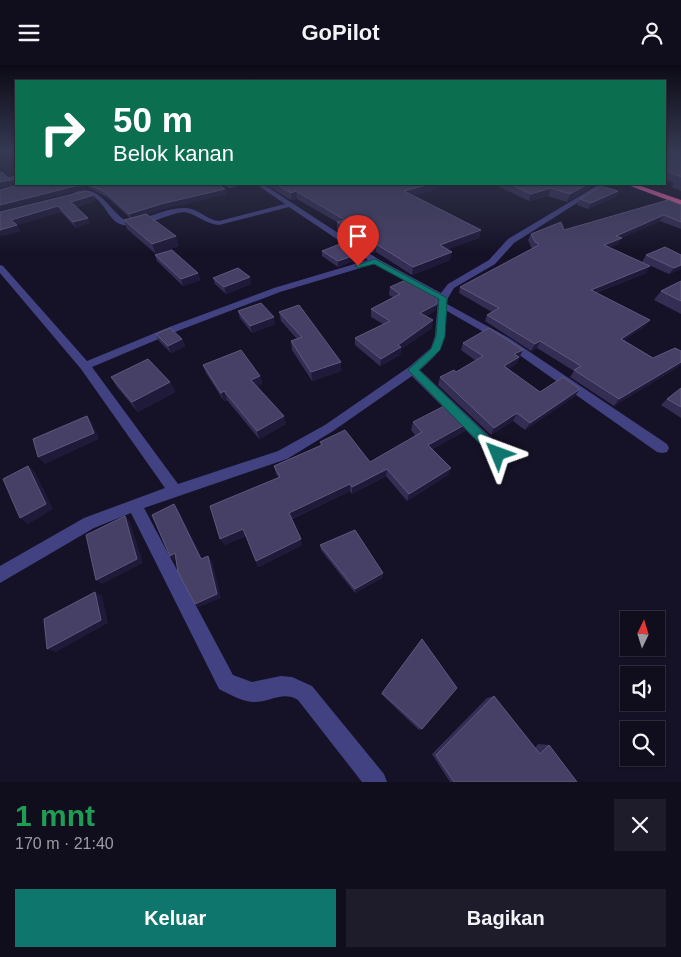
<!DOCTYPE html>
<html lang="id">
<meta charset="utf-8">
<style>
body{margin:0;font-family:Helvetica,sans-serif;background:#1e1c2a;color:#f1f3f6;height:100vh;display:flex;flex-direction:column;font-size:19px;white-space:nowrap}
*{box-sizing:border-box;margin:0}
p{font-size:16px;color:#9c9ca4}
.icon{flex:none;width:28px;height:28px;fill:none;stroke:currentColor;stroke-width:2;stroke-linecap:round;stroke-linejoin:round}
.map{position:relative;height:717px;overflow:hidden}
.sheet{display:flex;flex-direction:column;background:#100e1d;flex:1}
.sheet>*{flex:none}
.banner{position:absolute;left:15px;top:15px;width:651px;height:105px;border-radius:0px;box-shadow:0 1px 4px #0004,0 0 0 1px #302e3b;background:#0b6e4f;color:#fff;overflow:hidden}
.needle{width:32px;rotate:4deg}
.buttons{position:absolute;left:620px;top:546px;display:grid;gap:10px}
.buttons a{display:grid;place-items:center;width:45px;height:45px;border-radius:0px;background:#100e1d;box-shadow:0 1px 4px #0004,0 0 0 1px #302e3b;font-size:25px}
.pin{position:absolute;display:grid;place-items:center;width:42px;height:42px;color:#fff;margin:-51px -21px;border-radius:50% 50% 50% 0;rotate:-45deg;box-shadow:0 0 5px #0007}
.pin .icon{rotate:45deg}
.me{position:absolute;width:55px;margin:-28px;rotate:314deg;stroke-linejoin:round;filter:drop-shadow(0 0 4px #0008)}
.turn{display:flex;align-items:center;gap:18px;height:105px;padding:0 15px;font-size:22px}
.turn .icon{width:65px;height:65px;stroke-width:2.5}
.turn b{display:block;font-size:35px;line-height:42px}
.round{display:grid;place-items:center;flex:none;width:52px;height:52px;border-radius:0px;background:#1e1c2a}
.head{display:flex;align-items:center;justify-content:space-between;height:85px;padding:0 15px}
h1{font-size:30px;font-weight:700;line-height:38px;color:#1e9e55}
.action{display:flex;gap:10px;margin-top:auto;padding:10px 15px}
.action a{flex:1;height:58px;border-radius:0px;background:#0f766e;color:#fff;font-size:20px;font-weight:700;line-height:58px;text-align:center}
.action a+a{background:#1e1c2a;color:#f1f3f6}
header{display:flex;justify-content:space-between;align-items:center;height:65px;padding:0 15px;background:#100e1d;font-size:22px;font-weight:700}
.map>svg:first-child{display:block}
</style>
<header><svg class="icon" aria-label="menu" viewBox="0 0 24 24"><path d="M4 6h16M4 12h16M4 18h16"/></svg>GoPilot<svg class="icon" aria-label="person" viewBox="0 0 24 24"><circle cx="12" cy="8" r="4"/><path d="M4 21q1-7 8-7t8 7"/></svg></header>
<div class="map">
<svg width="681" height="717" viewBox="0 0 681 717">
<rect width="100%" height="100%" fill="#151227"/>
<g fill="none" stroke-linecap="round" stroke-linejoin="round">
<g fill="#424282" fill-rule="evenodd">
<polygon points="221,119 245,119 230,123"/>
<path d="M256 119H263L378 194 441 228 448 219 489 195 508 174 600 119H607L514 178 495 199 454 223 448 233 447 239 509 273 667 379 669 383 667 387 662 388 657 387 501 277 447 246C444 281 446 282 420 305L504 385 506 389 504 393 499 394 494 393 412 311 333 366 287 394 144 443 233 610 252 617 281 611 292 612 312 621 384 709 387 717H362L298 635C283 625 269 638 252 637 241 636 229 629 219 624L131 448 94 463 0 518V501L84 453 165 423 81 304 0 208V200L3 201 87 296 172 261 274 223 368 195 289 142 219 160C205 159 197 149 184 147 164 149 135 169 116 157 107 150 103 136 92 131 85 128 76 134 70 130 99 113 108 147 128 157 148 154 166 142 186 143 199 144 207 155 219 156L285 139ZM374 199 438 234 435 271 431 283 409 302 325 360 278 386 178 419 92 302 180 265 280 227Z"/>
</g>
<polygon fill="#f162ab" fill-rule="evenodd" points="625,119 635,119 681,135 681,140"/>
</g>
<g fill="#342d54">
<polygon points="665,87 681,87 681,126 672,122 674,118 665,114"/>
<polygon points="23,119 218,119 226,129 163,144 148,149 179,181 156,189 127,164 124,155 130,153 107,132 89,123"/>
<polygon points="265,119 438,119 437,124 413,130 481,165 479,173 448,184 450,195 412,210 376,187 373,188 337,165 337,157 297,134 291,135"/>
<polygon points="493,119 591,119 589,123 567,137 548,131 529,136"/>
<polygon points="618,126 615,132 588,144 577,140 580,134"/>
<polygon points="96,136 76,142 90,158 76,163 61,147 16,160 20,166 2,171 0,169 0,147"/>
<polygon points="681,140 681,164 660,156 621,173 618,179 609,183 646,208 596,228 650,255 645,261 624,275 653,293 681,286 681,300 614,341 570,312 574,306 537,283 531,286 485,256 487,250 492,247 459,228 460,222 532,184 528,175 531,169 564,165"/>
<polygon points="322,186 361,193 338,202 322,191"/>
<polygon points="155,190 198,208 200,215 183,221 157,196"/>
<polygon points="646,190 681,190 681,204 669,209 642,197"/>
<polygon points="213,213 251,219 226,229 215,219"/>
<polygon points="681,216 681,249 654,235 661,226"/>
<polygon points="390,222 437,239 435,246 426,251 432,263 401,284 400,290 380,301 355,280 355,273 383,259 371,252 371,244 393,232 389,230"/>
<polygon points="238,246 275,259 252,268 240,253"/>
<polygon points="279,247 341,306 312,316 292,285 291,276 297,274 281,256"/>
<polygon points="156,269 182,274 185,281 171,288 159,276"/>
<polygon points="463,278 523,285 516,299 508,304 540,327 575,331 525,365 513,356 491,370 438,320 440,312 456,307 476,296 461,285"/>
<polygon points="203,300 260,311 262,319 257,321 286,359 259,374 227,335 224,336 206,308"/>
<polygon points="111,312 170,317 175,327 138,347 117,322"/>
<polygon points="681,323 681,353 661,340 667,334"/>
<polygon points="413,357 465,366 432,384 448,410 407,436 386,411 352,429 350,426 292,454 302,480 258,502 246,471 224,480 279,413 276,409 274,401 321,380 320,377 370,397 416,371 411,365"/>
<polygon points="320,480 383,508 382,513 355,528 321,485"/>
<polygon points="422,574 422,664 419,665 381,629"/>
<polygon points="494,631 535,683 538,679 549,680 577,717 450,717 432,689 487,633"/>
</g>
<g fill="#201a3a">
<polygon points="16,114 16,119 20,119 0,123 0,117"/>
<polygon points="83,119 86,119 89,123 0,146 0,140"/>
<polygon points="430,119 438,119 437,124 403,133 404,126"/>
<polygon points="582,119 591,119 589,123 567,137 570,129"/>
<polygon points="551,123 548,131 529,136 531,129"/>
<polygon points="225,124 226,129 163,144 135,154 132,154 129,149 161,139"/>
<polygon points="296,126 297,134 291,135 291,128"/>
<polygon points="618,126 615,132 588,144 591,138"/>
<polygon points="94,130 96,136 74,142 71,137"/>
<polygon points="58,141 61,147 15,161 11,155"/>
<polygon points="664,150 660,156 621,173 618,179 601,187 604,180 616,171"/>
<polygon points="88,153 90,158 76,163 73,157"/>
<polygon points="17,160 20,166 2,171 0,169 0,165"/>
<polygon points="481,165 479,173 438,188 440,180"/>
<polygon points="176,171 179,181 156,189 152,179"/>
<polygon points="376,179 376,187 373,188 373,180"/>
<polygon points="452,187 450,195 412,210 413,202"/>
<polygon points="361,188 361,193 338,202 338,196"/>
<polygon points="681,200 681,204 669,209 674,203"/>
<polygon points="650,201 646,208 587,231 591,225"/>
<polygon points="198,208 200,215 183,221 181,214"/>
<polygon points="250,212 251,219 226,229 224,222"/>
<polygon points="437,239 435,246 418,255 420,248"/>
<polygon points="274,252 275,259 252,268 250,261"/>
<polygon points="433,255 432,263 401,284 400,290 380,301 381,294 398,280"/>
<polygon points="650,255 645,261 617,280 621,274"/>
<polygon points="182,274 185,281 171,288 168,281"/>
<polygon points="540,276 537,283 531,286 535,279"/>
<polygon points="523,285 516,299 501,309 504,301 514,289"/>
<polygon points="341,297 341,306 312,316 311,307"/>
<polygon points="681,297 681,300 614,341 619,334"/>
<polygon points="260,311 262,319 253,323 251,315"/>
<polygon points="170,317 175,327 138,347 132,337"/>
<polygon points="580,324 575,331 525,365 530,358"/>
<polygon points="224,326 227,335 224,336 221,328"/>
<polygon points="517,348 513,356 491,370 494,363"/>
<polygon points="87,351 92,358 99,374 45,399 38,392"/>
<polygon points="284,351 286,359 259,374 257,366"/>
<polygon points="468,358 465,366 426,388 428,380"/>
<polygon points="28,401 35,407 53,444 28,459 20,453"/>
<polygon points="451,403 448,410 407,436 409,429"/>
<polygon points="387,404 386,411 352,429 352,422"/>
<polygon points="350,419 350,426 291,454 289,448"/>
<polygon points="174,439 178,444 205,499 201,494"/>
<polygon points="125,451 130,457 143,498 102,519 96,515"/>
<polygon points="243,464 246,471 224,480 220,474"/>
<polygon points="301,474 302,480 258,502 256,496"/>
<polygon points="175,488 179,493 174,496 170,491"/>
<polygon points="208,491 212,496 221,533 199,542 195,539"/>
<polygon points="383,508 382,513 355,528 355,524"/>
<polygon points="95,527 102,531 108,558 56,587 47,584"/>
</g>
<g fill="#464066" stroke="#5e587d">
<polygon points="665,87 681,87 681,112 665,105"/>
<polygon points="2,107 8,113 16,111 16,114 0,117 0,108"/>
<polygon points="22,119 83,119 0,140 0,125"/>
<polygon points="88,119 218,119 225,124 161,139 129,149 105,127"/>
<polygon points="276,119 430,119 404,126 481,165 440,180 452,187 413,202 376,179 373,180 337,157 345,155 296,126 291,128"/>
<polygon points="510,119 588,119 570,129 551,123 531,129"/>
<polygon points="601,121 618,126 591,138 580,134"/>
<polygon points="86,126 94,130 71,137 88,153 73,157 58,141 11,155 17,160 0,165 0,147"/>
<polygon points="668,135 681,140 681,157 664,150 616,171 622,173 604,180 650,201 591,225 650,255 621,274 653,293 675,283 681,286 681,297 619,334 574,305 581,301 540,276 535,279 487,250 499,243 460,222 537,181 539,179 535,177 531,169 561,157 564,165"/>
<polygon points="146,149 176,171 152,179 124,155"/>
<polygon points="345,177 361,188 338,196 322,186"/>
<polygon points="665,182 681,190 681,200 674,203 646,190"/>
<polygon points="172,185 198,208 181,214 155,190"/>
<polygon points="238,203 250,212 224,222 213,213"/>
<polygon points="408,214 437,231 437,239 420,248 433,255 398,280 401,282 381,294 355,273 390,256 371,244 400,229 390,222"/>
<polygon points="681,216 681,236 661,226"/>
<polygon points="261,238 274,252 250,261 238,246"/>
<polygon points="299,240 341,297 311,307 291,276 302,272 279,247"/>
<polygon points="170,263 182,274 168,281 156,269"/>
<polygon points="489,263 523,285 514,289 519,292 504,301 540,327 563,312 580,324 530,358 517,348 494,363 440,312 454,305 456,307 483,291 463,278"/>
<polygon points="241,285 260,311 251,315 284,351 257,366 224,326 221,328 203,300"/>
<polygon points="148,294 170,317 132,337 111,312"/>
<polygon points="681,323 681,342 667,334"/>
<polygon points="448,339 468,358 428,380 451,403 409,429 387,404 352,422 350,419 289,448 301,474 256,496 243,464 220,474 210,441 280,412 274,401 322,380 320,377 345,365 370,397 422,367 413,357"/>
<polygon points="87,351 94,368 38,392 33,374"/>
<polygon points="28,401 46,439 20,453 3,414"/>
<polygon points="174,439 201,494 208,491 217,529 195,539 178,507 175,488 170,491 152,450"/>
<polygon points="125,451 137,494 96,515 86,470"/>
<polygon points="355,465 383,508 355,524 320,480"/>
<polygon points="95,527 101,555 47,584 44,554"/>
<polygon points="422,574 457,623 422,664 382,628"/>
<polygon points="494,631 540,689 549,680 577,717 454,717 436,690"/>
</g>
<linearGradient id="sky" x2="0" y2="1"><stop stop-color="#0c0a15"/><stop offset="0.46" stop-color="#353952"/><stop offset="1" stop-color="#353952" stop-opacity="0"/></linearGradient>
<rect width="681" height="188" fill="url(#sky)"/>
<polygon fill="#0f766e" stroke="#0a4d48" points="375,194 447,233 445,271 440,285 419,305 503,386 505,389 503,393 494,393 408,305 431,284 436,271 439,234 374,199 358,203 355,201"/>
</svg>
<div class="buttons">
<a><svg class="needle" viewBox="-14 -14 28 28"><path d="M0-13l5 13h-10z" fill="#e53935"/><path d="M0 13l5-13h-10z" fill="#9c9ca4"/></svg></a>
<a><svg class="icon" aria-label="sound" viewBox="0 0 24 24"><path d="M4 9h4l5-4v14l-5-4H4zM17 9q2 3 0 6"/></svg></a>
<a><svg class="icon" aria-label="search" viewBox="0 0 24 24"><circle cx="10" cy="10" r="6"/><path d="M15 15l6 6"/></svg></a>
</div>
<div class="pin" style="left:358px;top:201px;background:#d93025"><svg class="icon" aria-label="arrive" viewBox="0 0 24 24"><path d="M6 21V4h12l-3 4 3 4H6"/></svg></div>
<svg class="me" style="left:498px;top:389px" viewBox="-20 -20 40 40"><path d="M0-17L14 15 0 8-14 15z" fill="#0f766e" stroke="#fff" stroke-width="4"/></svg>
<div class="banner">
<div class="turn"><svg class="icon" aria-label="right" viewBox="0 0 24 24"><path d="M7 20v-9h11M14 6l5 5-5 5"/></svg><div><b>50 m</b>Belok kanan</div></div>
</div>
</div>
<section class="sheet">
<div class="head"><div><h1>1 mnt</h1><p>170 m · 21:40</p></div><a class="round"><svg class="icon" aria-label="close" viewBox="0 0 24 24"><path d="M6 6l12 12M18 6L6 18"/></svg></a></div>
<div class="action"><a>Keluar</a><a>Bagikan</a></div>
</section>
